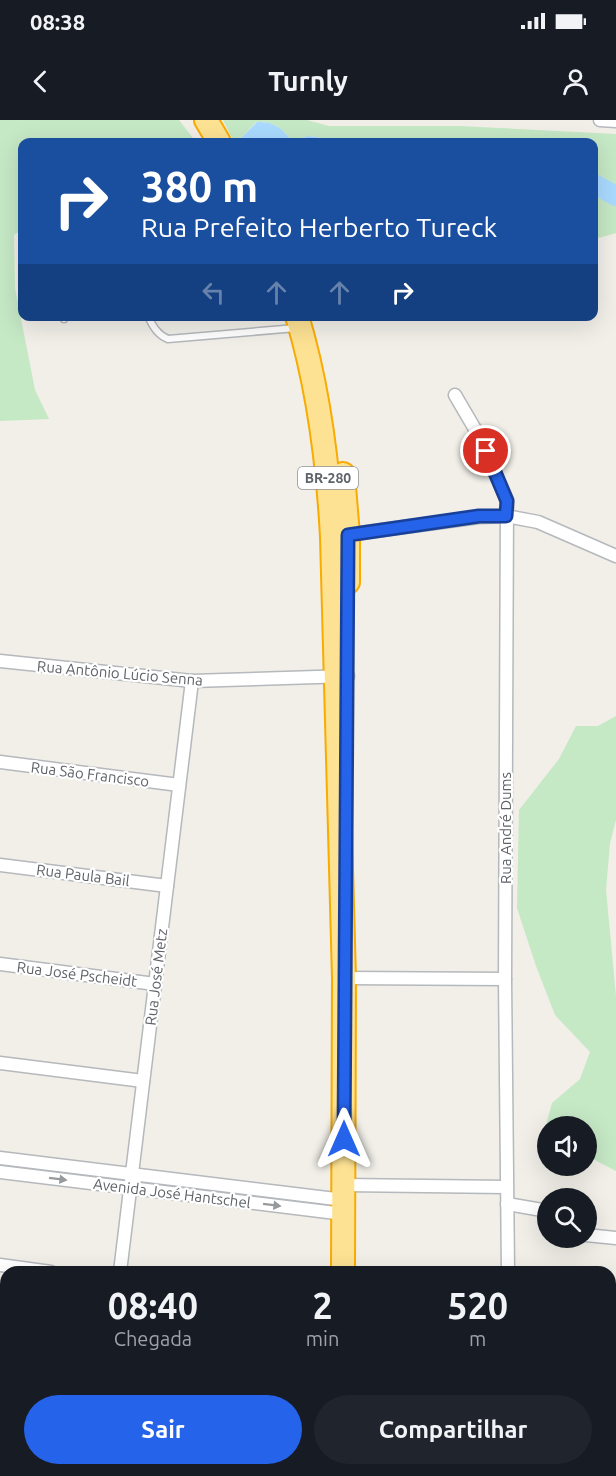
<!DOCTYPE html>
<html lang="pt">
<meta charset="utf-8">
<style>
body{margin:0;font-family:Ubuntu,sans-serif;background:#20242c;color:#f1f3f6;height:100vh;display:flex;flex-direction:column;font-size:22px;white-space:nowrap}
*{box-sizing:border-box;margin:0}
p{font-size:20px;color:#9ea1a6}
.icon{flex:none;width:33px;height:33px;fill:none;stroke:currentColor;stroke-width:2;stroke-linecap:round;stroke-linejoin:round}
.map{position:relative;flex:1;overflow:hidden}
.details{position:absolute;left:0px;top:1146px;width:616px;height:210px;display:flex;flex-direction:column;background:#171b24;border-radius:18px 18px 0 0;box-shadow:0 6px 24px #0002}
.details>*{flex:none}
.top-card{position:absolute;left:18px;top:18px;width:580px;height:183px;border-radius:12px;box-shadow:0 6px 24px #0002;background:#1a4fa0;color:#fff;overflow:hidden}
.tools{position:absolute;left:537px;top:996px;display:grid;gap:12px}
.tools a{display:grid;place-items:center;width:60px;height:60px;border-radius:50%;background:#171b24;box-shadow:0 6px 24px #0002;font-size:30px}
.pin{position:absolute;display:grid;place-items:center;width:51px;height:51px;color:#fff;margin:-26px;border:3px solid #fff;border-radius:50%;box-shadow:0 2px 6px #0007}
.me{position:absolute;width:66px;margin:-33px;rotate:0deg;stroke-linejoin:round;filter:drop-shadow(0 0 4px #0008)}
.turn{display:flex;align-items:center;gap:21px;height:126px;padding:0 24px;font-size:27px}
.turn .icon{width:78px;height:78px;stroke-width:2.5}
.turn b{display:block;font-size:42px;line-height:51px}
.lanes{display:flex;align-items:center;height:57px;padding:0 24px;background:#0003;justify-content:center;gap:30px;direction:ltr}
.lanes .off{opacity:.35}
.eta{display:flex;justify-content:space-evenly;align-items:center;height:102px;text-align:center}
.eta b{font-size:36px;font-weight:700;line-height:42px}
.primary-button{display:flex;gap:12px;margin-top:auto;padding:12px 24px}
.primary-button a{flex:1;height:69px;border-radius:36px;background:#2563eb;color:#fff;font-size:24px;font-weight:700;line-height:69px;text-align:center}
.primary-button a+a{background:#20242c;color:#f1f3f6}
.status{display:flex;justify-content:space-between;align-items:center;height:42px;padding:0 30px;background:#171b24;direction:ltr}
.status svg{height:16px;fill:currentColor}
header{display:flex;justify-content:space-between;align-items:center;height:78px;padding:0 24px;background:#171b24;font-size:27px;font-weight:700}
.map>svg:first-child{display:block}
</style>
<div class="status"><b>08:38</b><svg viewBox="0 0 49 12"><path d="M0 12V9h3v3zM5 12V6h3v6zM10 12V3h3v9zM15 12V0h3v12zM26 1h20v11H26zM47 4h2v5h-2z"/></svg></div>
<header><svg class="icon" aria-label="back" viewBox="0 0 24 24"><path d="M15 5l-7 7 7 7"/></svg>Turnly<svg class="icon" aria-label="person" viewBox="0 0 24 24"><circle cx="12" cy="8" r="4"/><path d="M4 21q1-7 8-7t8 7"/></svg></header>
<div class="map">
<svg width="616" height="1356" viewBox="0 0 616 1356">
<rect width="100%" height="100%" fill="#f1efe8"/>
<g fill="#c5e8c5">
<polygon points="0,0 179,0 196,22 22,22 22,110 14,115 15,168 35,270 49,299 0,301"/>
<path d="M223 0H307L329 6H460L616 14V113L599 118 594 112V22H466L459 18H378L350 22 310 16 295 20 290 19C280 6 273 2 256 2L237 22H234Z"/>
<polygon points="616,596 616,700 610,723 606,770 616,876 616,1051 587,1036 586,1006 548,1006 547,1014 544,1012 552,983 580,959 590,932 555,895 536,846 517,788 519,690 559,639 576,606 598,606"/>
</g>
<path fill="#aadaff" d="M257 2C273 2 280 6 290 19L295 20 309 16 350 22 378 18H459L466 22H237Z"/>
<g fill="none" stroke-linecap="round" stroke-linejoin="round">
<polyline stroke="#aadaff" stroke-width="20" points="594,64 616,76"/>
<g stroke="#b5b8bc" stroke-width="9">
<g id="lane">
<polyline points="64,196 64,199"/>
<path d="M148 196C153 207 158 215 168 219L296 208"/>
</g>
</g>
<g stroke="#b5b8bc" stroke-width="15">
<g id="street">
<polyline points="600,0 616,1"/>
<polyline points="455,275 479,316 507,380 505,859 508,1152"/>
<polyline points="345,415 479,397 506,396 538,402 616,436"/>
<polyline points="0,541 192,561 348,556"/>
<polyline points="0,642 179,665"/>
<polyline points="0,745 167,766"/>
<polyline points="0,844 155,864"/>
<polyline points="344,858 505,859"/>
<polyline points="0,943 143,961"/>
<polyline points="0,1038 344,1080"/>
<polyline points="0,1052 344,1094"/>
<polyline points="344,1065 506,1067"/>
<polyline points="507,1084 548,1091"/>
<polyline points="586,1115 616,1118"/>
<polyline points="0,1145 51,1152"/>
<polyline points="120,1152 192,561"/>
<polyline points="610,1253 616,1253"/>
<polyline points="0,1260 6,1261"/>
<polyline points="95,1356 96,1350"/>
<polyline points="211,1356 212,1350"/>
</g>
</g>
<g stroke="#f9ab00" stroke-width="26">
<g id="highway">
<polyline points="206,0 219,22"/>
<path d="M297 196C319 269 328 342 332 417L344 858 343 1152"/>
<polyline points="343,354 348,415 348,462"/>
<polyline points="342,1356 342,1350"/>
</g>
</g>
<use href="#lane" stroke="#fff" stroke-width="6"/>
<use href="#street" stroke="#fff" stroke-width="12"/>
<use href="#highway" stroke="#fde293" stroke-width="22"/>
</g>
<defs><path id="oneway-solid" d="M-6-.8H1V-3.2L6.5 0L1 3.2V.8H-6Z" transform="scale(1.5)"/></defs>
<g fill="#979a9d">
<use href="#oneway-solid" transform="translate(58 1059) rotate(7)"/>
<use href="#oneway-solid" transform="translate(272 1085) rotate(7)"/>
</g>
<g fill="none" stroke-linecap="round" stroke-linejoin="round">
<g stroke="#184099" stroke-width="15">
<polyline id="route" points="344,1019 348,415 479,396 506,396 507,381 486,331"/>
</g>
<use href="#route" stroke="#2563eb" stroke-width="10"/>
</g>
<g text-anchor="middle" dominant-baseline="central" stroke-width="4.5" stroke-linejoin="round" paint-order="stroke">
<rect fill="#fff" stroke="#8f9295" stroke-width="1.5" x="298" y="347" width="60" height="22" rx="4.5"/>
<g font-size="14" font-weight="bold" fill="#5f6368">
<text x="328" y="358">BR-280</text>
</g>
<g font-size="15" fill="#5f6368" stroke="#fff">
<text transform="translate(120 553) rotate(5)">Rua Antônio Lúcio Senna</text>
<text transform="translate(90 654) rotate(7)">Rua São Francisco</text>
<text transform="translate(505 708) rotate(-90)">Rua André Dums</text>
<text transform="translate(83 755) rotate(7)">Rua Paula Bail</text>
<text transform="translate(77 854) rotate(7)">Rua José Pscheidt</text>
<text transform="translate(156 857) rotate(-83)">Rua José Metz</text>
<text transform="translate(172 1073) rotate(7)">Avenida José Hantschel</text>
</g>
</g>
</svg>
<div class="tools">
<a><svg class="icon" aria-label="sound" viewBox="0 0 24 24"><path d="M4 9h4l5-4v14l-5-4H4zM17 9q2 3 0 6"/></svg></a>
<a><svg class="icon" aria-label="search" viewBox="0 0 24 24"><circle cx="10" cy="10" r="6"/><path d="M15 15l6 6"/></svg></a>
</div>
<div class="pin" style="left:486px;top:331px;background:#d93025"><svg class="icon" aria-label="arrive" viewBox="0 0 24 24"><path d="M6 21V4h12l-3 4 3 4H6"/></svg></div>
<svg class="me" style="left:344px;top:1019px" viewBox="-20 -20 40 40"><path d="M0-17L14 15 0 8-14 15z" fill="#2563eb" stroke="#fff" stroke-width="4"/></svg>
<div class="top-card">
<div class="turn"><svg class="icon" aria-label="right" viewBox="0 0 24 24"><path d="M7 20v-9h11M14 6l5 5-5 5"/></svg><div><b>380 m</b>Rua Prefeito Herberto Tureck</div></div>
<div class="lanes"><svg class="icon off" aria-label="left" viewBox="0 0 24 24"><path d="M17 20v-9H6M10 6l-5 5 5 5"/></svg><svg class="icon off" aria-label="ahead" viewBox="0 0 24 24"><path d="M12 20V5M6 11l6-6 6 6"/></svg><svg class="icon off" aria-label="ahead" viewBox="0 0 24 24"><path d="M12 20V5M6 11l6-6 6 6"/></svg><svg class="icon" aria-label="right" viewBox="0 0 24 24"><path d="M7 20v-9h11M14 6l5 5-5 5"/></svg></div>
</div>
<section class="details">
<div class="eta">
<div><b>08:40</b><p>Chegada</p></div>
<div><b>2</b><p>min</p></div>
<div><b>520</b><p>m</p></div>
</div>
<div class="primary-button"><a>Sair</a><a>Compartilhar</a></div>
</section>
</div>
